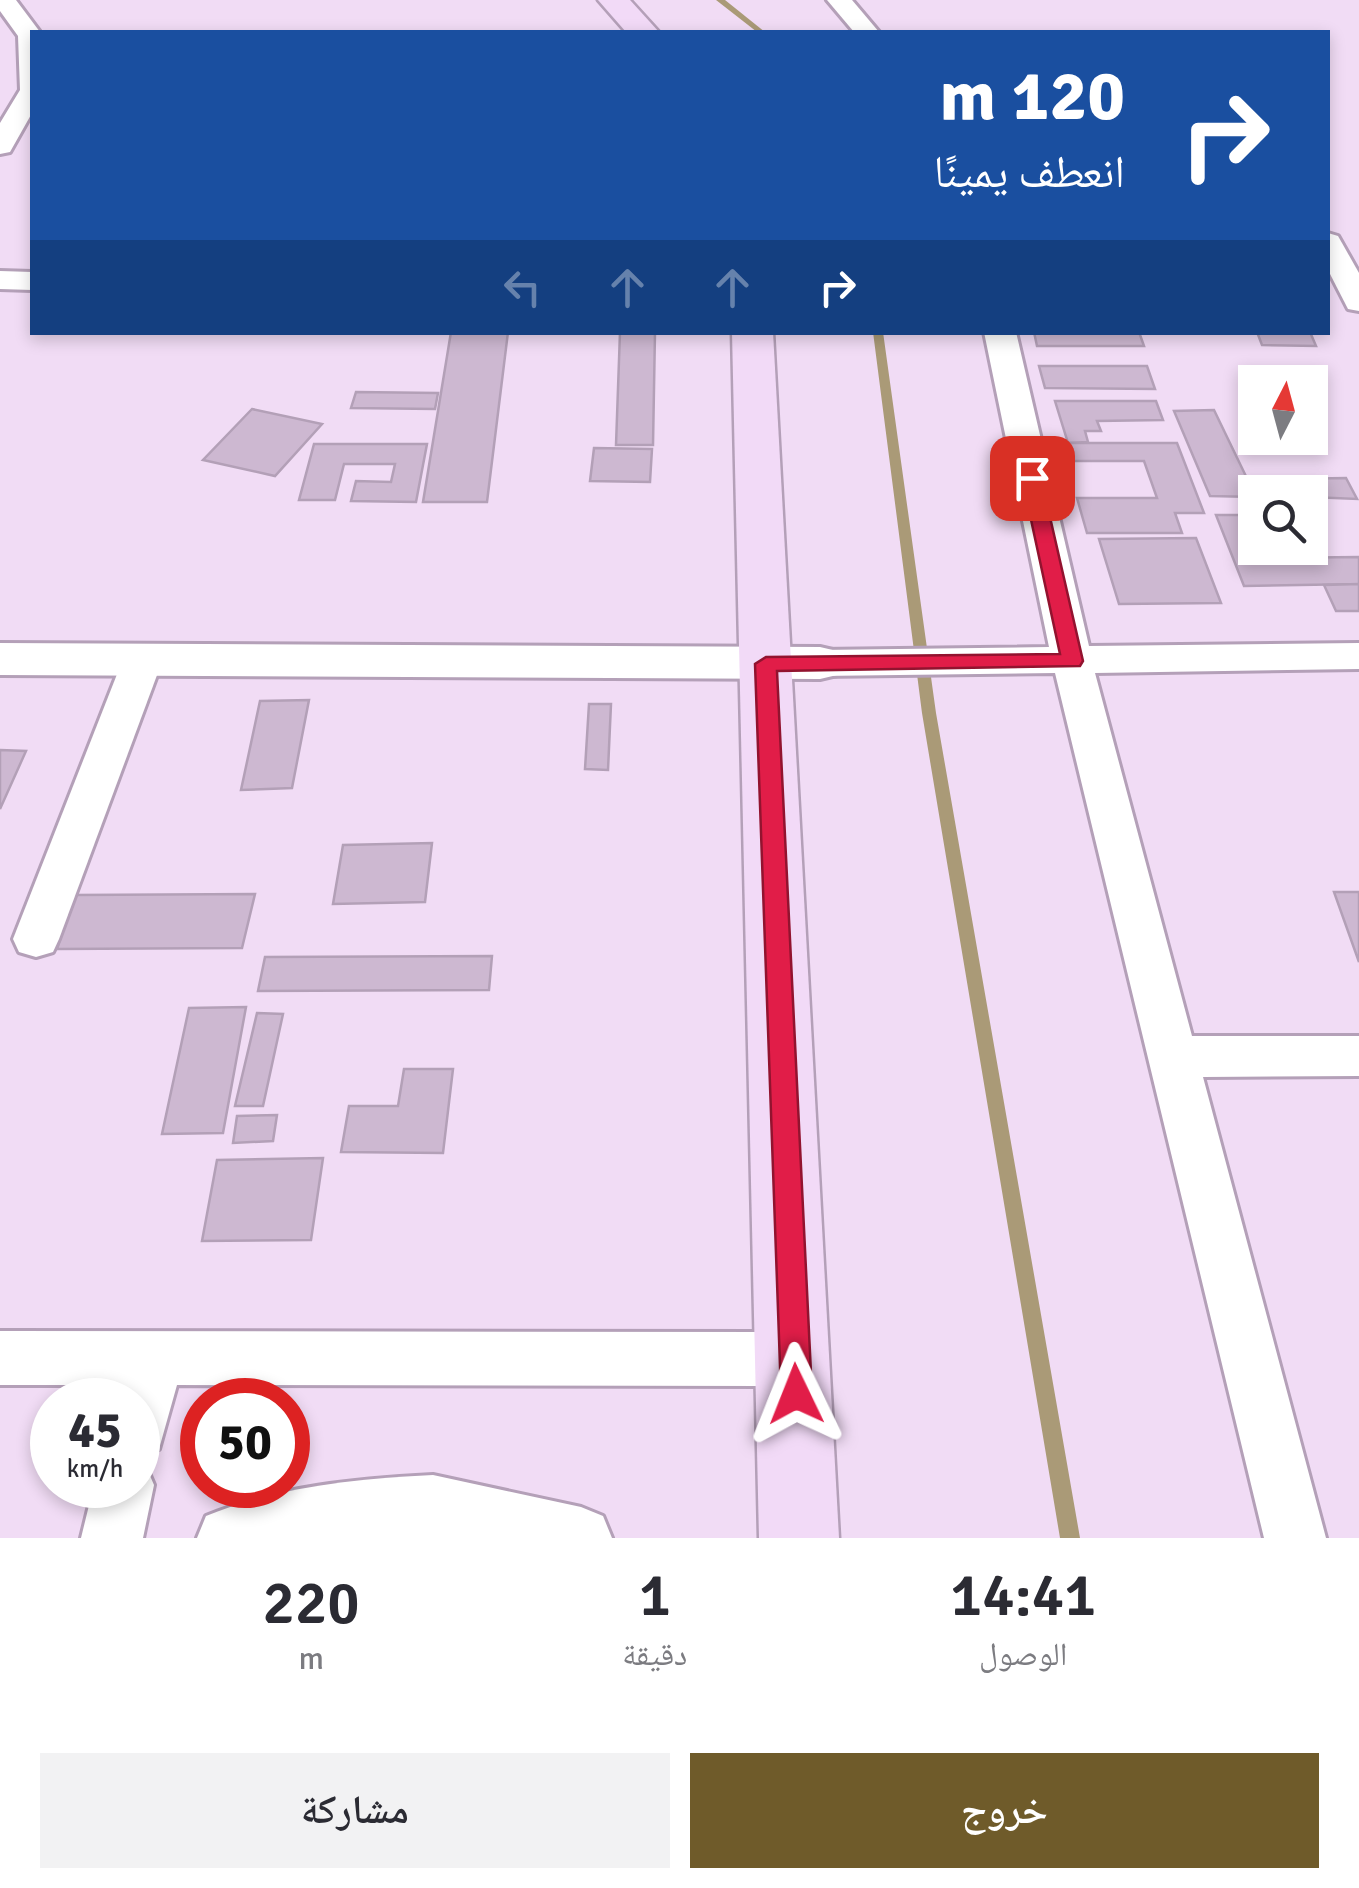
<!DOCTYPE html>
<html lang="ar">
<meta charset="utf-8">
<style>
body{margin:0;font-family:Signika,"Noto Naskh Arabic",sans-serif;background:#f2f2f3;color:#2b2b33;direction:rtl;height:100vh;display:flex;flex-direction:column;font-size:38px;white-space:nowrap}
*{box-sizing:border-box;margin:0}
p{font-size:32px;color:#7c7c81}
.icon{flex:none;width:55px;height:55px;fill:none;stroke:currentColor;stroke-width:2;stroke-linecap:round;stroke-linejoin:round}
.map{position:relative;height:1538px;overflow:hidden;direction:ltr}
.panel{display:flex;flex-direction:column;background:#fff;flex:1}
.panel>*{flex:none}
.hud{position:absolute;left:30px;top:30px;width:1300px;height:305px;border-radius:0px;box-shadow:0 5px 15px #0003;direction:rtl;background:#1a4fa0;color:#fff;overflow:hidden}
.needle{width:65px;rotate:6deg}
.tools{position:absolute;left:1238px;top:365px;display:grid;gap:20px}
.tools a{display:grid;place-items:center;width:90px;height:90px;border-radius:0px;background:#fff;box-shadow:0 5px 15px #0003;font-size:50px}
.speed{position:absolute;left:30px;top:1378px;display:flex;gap:20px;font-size:50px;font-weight:700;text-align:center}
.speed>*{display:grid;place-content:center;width:130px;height:130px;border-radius:50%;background:#fff;box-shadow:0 5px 15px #0003;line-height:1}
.speed small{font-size:25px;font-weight:400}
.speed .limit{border:15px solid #d22;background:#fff;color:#111}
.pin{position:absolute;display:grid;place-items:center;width:85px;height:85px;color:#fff;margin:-42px;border-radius:20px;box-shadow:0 5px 15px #0006}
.me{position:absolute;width:110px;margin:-55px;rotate:358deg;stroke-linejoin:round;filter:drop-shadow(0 0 8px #0008)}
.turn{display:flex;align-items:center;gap:35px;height:210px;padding:0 40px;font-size:45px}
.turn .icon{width:130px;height:130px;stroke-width:2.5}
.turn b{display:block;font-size:70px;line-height:85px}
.lanes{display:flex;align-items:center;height:95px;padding:0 40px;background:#0003;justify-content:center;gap:50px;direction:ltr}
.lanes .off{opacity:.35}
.eta{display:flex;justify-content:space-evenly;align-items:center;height:170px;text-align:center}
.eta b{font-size:60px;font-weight:600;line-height:70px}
.action{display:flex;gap:20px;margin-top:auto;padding:20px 40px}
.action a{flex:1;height:115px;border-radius:0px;background:#6f5b2a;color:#fff;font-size:40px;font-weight:600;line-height:115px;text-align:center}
.action a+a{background:#f2f2f3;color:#2b2b33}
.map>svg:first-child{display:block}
</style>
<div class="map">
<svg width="1359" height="1538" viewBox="0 0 1359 1538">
<rect width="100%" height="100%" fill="#f1dcf5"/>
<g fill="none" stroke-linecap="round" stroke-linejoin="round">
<g fill="#aa9a77" fill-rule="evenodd">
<polygon points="716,0 725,0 765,32 757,32"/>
<polygon points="873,332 883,332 936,713 1080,1538 1060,1538 922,713"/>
</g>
</g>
<g fill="#cdb8d1" stroke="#b3a0b7" stroke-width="2.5">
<polygon points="451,332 508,332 487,502 423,502"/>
<polygon points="620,332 655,332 653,445 616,445"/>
<polygon points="1034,332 1139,332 1144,346 1037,346"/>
<polygon points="1257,332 1310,332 1316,346 1262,345"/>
<polygon points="1039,366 1147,366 1155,389 1045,388"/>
<polygon points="1315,367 1323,384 1283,382 1276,368"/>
<polygon points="356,392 438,393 435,409 351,408"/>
<polygon points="1055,401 1156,401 1163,420 1097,421 1101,431 1085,431 1088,442 1068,443"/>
<polygon points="252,409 322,424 275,476 203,460"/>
<polygon points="1214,410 1255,495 1255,497 1210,496 1174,411"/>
<polygon points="1068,443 1177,443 1204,513 1175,513 1182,533 1087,533 1077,498 1157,498 1144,461 1074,461"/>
<polygon points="314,444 427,444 416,502 351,501 356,481 391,482 395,464 344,464 335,500 299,500"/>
<polygon points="594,448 652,449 650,482 590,481"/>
<polygon points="1346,478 1357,499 1310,497 1310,492 1300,492 1289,479"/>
<polygon points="1216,515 1252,515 1255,548 1266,548 1271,558 1359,557 1359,584 1244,586"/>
<polygon points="1196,538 1221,603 1119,604 1099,539"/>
<polygon points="1359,584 1359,611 1336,611 1324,585"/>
<polygon points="309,700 292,788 241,790 260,701"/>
<polygon points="589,704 611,704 608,770 585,769"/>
<polygon points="0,750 26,751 0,809"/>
<polygon points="432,843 425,902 333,904 343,845"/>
<polygon points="1334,892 1359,892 1359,962"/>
<polygon points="255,894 242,948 57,949 74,895"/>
<polygon points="492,956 489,990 258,991 265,957"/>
<polygon points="246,1007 223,1133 162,1134 189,1008"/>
<polygon points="257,1013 283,1014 263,1106 235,1106"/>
<polygon points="404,1069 453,1069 443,1153 341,1152 349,1106 398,1106"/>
<polygon points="277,1115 273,1141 233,1143 237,1116"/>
<polygon points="323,1158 311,1240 202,1241 217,1160"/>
</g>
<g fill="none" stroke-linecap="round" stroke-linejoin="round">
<g stroke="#b4a0b8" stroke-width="6">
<g id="minor">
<polygon points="0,0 16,0 40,32 32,32 32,113 10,152 0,154 0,123 20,90 18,36 0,11"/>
<polygon points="827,0 852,0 879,32 854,32"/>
<polygon points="1328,233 1338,236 1359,273 1359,311 1348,309 1328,270"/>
<polygon points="0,271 32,272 32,290 0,289"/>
<polygon points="984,332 1016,332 1089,646 1359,643 1359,669 1095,673 1192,1036 1359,1036 1359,1076 1203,1077 1326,1538 1264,1538 1055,673 820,676 806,672 800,663 806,654 820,650 1049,647"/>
<polygon points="143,646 157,650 163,659 59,939 53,952 36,957 19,952 13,939 123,659 129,650"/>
<polygon points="0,1331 795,1332 815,1340 824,1359 815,1378 795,1386 177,1385 159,1449 138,1458 138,1400 115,1400 119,1385 0,1385"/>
<polygon points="138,1460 145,1464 154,1485 143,1538 81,1538 94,1485 138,1485"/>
<path d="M433 1475 581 1507 603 1516 612 1538H197L206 1516C279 1486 356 1479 433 1475Z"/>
</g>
</g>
<g stroke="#b4a0b8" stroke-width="6">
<polygon id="tertiary" points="0,643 820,647 837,651 845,663 837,675 820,679 0,675"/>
</g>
<g stroke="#b4a0b8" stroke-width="5">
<g id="secondary">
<polygon points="598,0 630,0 659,32 626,32"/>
<polygon points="732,332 773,332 839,1538 759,1538"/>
</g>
</g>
<use href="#minor" fill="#fff" fill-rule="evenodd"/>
<use href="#tertiary" fill="#fff" fill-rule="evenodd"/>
<use href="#secondary" fill="#f2daf7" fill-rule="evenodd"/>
</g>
<polygon fill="#e11d48" stroke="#92132f" stroke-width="2.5" points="1032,473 1041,478 1083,661 1080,666 777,671 812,1394 807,1405 796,1409 785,1405 781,1394 755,664 766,657 1060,654 1022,478"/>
</svg>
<div class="tools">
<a><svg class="needle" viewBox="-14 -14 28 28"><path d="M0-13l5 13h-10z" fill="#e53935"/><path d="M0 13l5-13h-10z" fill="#7c7c81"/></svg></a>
<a><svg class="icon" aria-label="search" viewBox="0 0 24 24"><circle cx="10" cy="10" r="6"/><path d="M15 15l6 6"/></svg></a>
</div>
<div class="speed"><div>45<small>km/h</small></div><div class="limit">50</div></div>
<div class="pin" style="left:1032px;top:478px;background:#d93025"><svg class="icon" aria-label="arrive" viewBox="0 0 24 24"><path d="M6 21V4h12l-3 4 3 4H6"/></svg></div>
<svg class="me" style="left:796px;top:1394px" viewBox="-20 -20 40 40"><path d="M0-17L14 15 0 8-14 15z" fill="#e11d48" stroke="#fff" stroke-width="4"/></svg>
<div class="hud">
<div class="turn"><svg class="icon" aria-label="right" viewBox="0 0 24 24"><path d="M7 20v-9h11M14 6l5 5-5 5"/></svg><div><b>120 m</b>انعطف يمينًا</div></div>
<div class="lanes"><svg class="icon off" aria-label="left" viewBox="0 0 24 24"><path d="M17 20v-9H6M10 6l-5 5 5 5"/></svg><svg class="icon off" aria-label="ahead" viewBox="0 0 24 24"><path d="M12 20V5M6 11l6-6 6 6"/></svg><svg class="icon off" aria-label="ahead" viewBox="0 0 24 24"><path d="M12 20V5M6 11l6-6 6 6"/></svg><svg class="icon" aria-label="right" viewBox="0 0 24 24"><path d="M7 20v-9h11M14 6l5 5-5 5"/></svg></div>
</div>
</div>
<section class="panel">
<div class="eta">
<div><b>14:41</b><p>الوصول</p></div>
<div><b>1</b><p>دقيقة</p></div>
<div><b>220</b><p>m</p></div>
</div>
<div class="action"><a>خروج</a><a>مشاركة</a></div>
</section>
